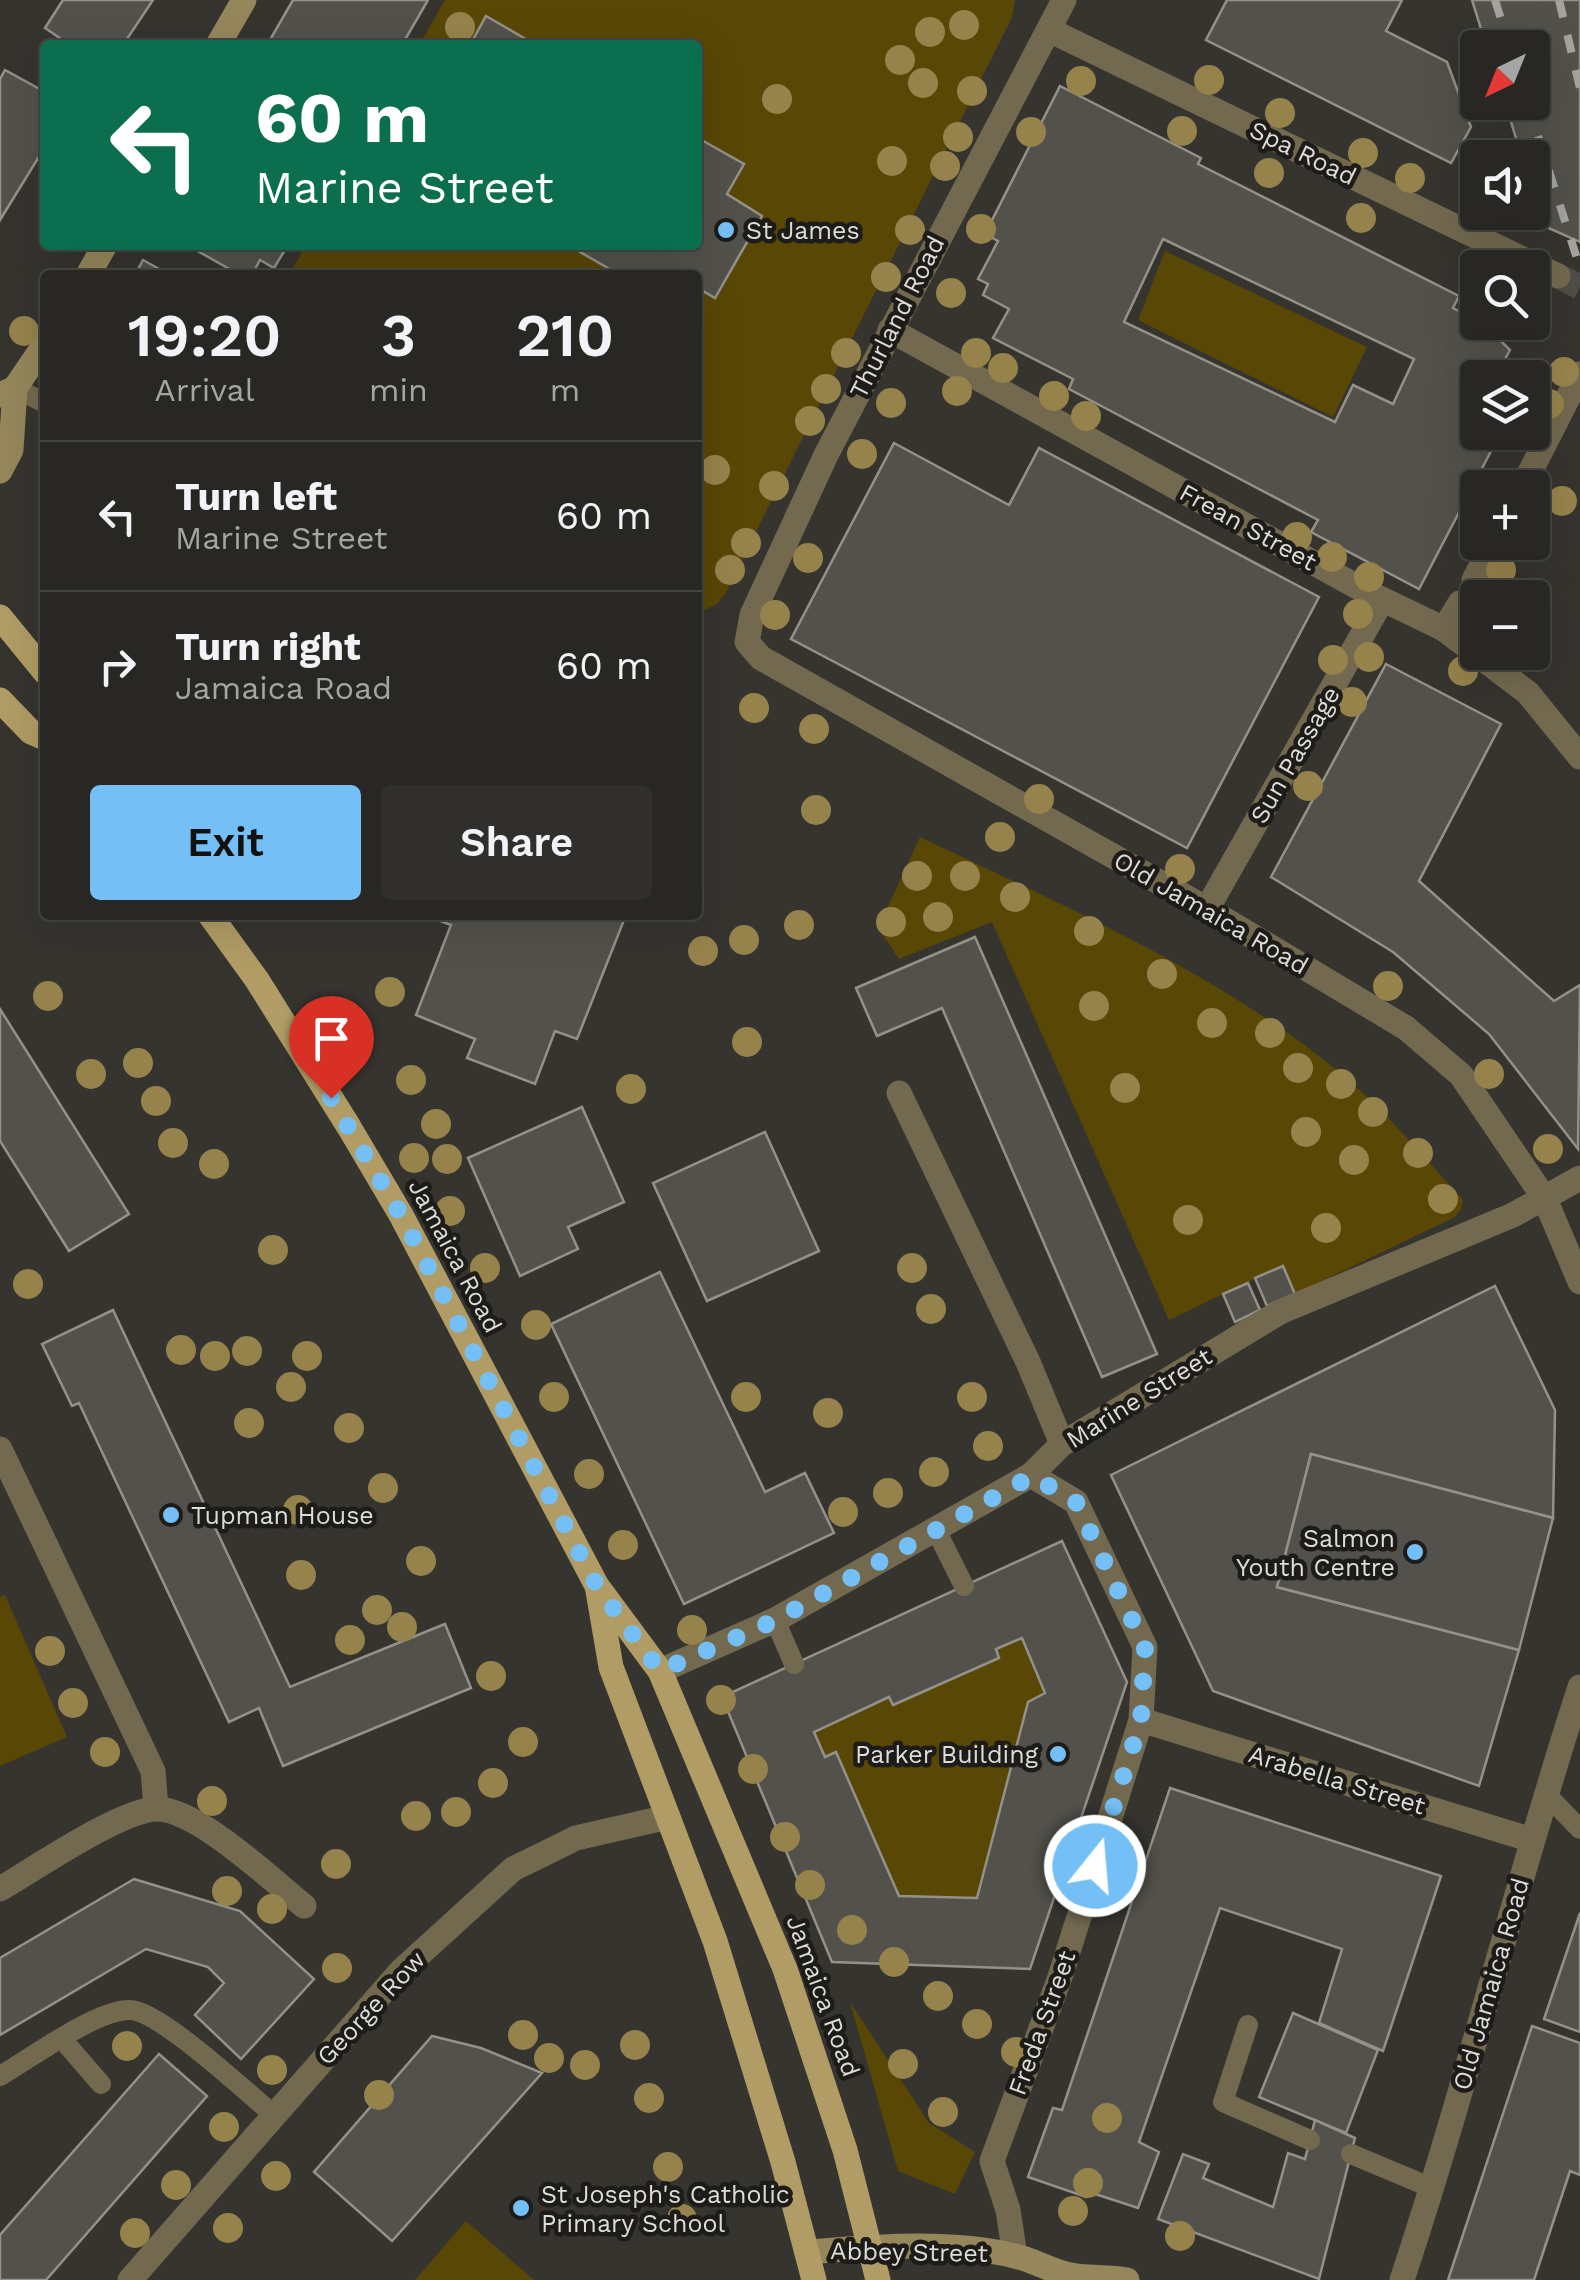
<!DOCTYPE html>
<meta charset="utf-8">
<style>
body{margin:0;font-family:"Work Sans",sans-serif;background:#302f2b;color:#f1f3f6;height:100vh;display:flex;flex-direction:column;font-size:38px;white-space:nowrap}
*{box-sizing:border-box;margin:0}
p{font-size:32px;color:#a5a5a6}
.icon{flex:none;width:55px;height:55px;fill:none;stroke:currentColor;stroke-width:2;stroke-linecap:round;stroke-linejoin:round}
.map{position:relative;flex:1;overflow:hidden}
.details{position:absolute;left:40px;top:270px;width:662px;height:650px;display:flex;flex-direction:column;background:#282723;border-radius:10px;box-shadow:0 10px 40px #0002,0 0 0 2px #444441}
.details>*{flex:none}
.hud{position:absolute;left:40px;top:40px;width:662px;height:210px;border-radius:10px;box-shadow:0 10px 40px #0002,0 0 0 2px #444441;background:#0b6e4f;color:#fff;overflow:hidden}
.needle{width:65px;rotate:223deg}
.buttons{position:absolute;left:1460px;top:30px;display:grid;gap:20px}
.buttons a{display:grid;place-items:center;width:90px;height:90px;border-radius:10px;background:#282723;box-shadow:0 10px 40px #0002,0 0 0 2px #444441;font-size:50px}
.pin{position:absolute;display:grid;place-items:center;width:85px;height:85px;color:#fff;margin:-102px -42px;border-radius:50% 50% 50% 0;rotate:-45deg;box-shadow:0 0 10px #0007}
.pin .icon{rotate:45deg}
.me{position:absolute;width:110px;margin:-55px;rotate:17deg;stroke-linejoin:round;filter:drop-shadow(0 0 8px #0008)}
.turn{display:flex;align-items:center;gap:35px;height:210px;padding:0 50px;font-size:45px}
.turn .icon{width:130px;height:130px;stroke-width:2.5}
.turn b{display:block;font-size:70px;line-height:85px}
.eta{display:flex;justify-content:space-evenly;align-items:center;height:170px;text-align:center}
.eta b{font-size:60px;font-weight:600;line-height:70px}
.cta{display:flex;gap:20px;margin-top:auto;padding:20px 50px}
.cta a{flex:1;height:115px;border-radius:10px;background:#74c0f6;color:#111;font-size:40px;font-weight:600;line-height:115px;text-align:center}
.cta a+a{background:#302f2b;color:#f1f3f6}
ul{padding:0;list-style:none}
li{display:flex;align-items:center;gap:30px;height:150px;padding:0 50px;border-top:2px solid #444441}
li div{flex:1}
li b{display:block;font-size:38px}
li em{font-style:normal}
.map>svg:first-child{display:block}
</style>
<div class="map">
<svg width="1580" height="2280" viewBox="0 0 1580 2280">
<rect width="100%" height="100%" fill="#36342f"/>
<g fill="#594706">
<polygon points="445,0 1015,0 1012,17 725,594 717,604 698,613 698,275 289,275 306,245 698,245 698,45 419,45"/>
<polygon points="1165,251 1367,347 1333,417 1138,320"/>
<path d="M920 837C1056 902 1204 966 1324 1060 1376 1100 1419 1151 1463 1200L1461 1209 1455 1217 1295 1294 1282 1266 1169 1320 992 922 899 959 878 928Z"/>
<polygon points="5,1595 67,1737 0,1766 0,1597"/>
<polygon points="1022,1638 1045,1693 1028,1702 977,1898 899,1896 836,1753 825,1757 814,1732"/>
<polygon points="850,2002 929,2123 975,2152 955,2194 898,2171"/>
<polygon points="466,2221 534,2280 415,2280"/>
</g>
<g fill="#53514b" stroke="#94918a" stroke-width="2.5" fill-rule="evenodd">
<polygon points="63,0 153,0 123,45 70,45 45,28"/>
<polygon points="293,0 428,0 402,45 267,45"/>
<polygon points="1227,0 1402,0 1386,31 1447,62 1471,127 1451,163 1206,40"/>
<polygon points="1472,0 1580,0 1580,242 1544,226 1532,189 1532,158 1522,158 1505,102 1532,102 1532,48 1487,48"/>
<polygon points="486,16 536,45 470,45"/>
<polygon points="5,70 45,92 45,147 0,220 0,79"/>
<path d="M1060 86 1201 158 1198 164 1459 296 1453 308 1484 324 1510 350 1498 372 1507 378H1478V432H1501L1419 589 1311 532 1318 520 1069 389 1073 379 993 338 1009 309 983 295 988 284 978 279 998 241 985 234ZM1163 239 1414 359 1393 404 1353 385 1335 422 1124 322Z"/>
<polygon points="698,138 744,164 727,194 762,216 715,298 698,288 698,275 620,275 568,245 698,245"/>
<polygon points="187,245 288,245 274,268 260,260 252,275 240,275"/>
<polygon points="143,260 170,275 135,275"/>
<polygon points="894,443 1009,505 1039,448 1319,597 1187,848 791,639"/>
<polygon points="1386,664 1501,724 1419,881 1554,1001 1580,985 1578,1149 1489,1034 1393,952 1271,877"/>
<polygon points="425,915 626,915 577,1039 555,1031 535,1084 467,1058 475,1039 416,1015 451,925"/>
<polygon points="975,937 1157,1354 1102,1377 942,1008 877,1036 856,988"/>
<polygon points="0,1009 129,1214 69,1251 0,1141"/>
<polygon points="582,1107 624,1202 568,1227 578,1249 520,1276 468,1158"/>
<polygon points="765,1132 819,1251 707,1301 653,1183"/>
<polygon points="1283,1266 1295,1294 1267,1306 1255,1278"/>
<polygon points="660,1272 765,1492 805,1473 834,1533 684,1604 551,1324"/>
<polygon points="1248,1283 1260,1310 1235,1322 1223,1294"/>
<polygon points="1495,1286 1555,1410 1553,1518 1311,1454 1277,1587 1519,1650 1479,1786 1213,1691 1111,1475"/>
<polygon points="113,1310 290,1687 445,1624 471,1688 283,1766 259,1708 229,1722 79,1403 72,1406 42,1344"/>
<polygon points="1311,1454 1553,1518 1519,1650 1277,1587"/>
<path d="M1062 1541 1127 1682 1030 1969 832 1962 722 1697ZM1022 1638 1045 1693 1028 1702 977 1898 899 1896 836 1752 825 1757 814 1732 889 1697 893 1705 999 1658 996 1649Z"/>
<polygon points="1170,1788 1441,1876 1383,2051 1319,2023 1342,1949 1220,1908 1139,2142 1159,2152 1138,2208 1089,2192 1086,2197 1028,2177 1053,2108 1062,2110"/>
<polygon points="134,1879 240,1911 314,1979 241,2059 195,2015 224,1983 208,1967 146,1949 0,2035 0,1958"/>
<polygon points="1580,1913 1580,2032 1544,2019"/>
<polygon points="1293,2013 1378,2050 1346,2133 1259,2097"/>
<polygon points="1532,2026 1580,2043 1580,2175 1570,2171 1534,2280 1448,2280"/>
<polygon points="432,2036 481,2048 542,2073 392,2241 314,2172"/>
<polygon points="159,2054 207,2096 46,2280 0,2280 0,2235"/>
<polygon points="1315,2120 1355,2138 1319,2279 1158,2219 1183,2154 1209,2164 1203,2178 1273,2207 1288,2153 1305,2159"/>
</g>
<g fill="none" stroke-linecap="round" stroke-linejoin="round">
<polyline stroke="#4f4d48" stroke-width="25" stroke-dasharray="25 12" stroke-linecap="butt" points="1558,276 1580,287"/>
<g stroke="#73694f" stroke-width="20">
<polyline points="15,388 45,403"/>
<polyline points="936,1530 964,1586"/>
<polyline points="775,1620 794,1664"/>
<polyline points="1545,1793 1580,1829"/>
<polyline points="1248,2025 1223,2102 1310,2140"/>
<polyline points="62,2039 101,2084"/>
<path d="M0 2076C31 2058 97 2009 130 2010 159 2010 247 2093 273 2114"/>
<polyline points="1351,2154 1432,2188"/>
</g>
<g stroke="#73694f" stroke-width="25">
<polyline points="1064,0 826,455 752,615 747,642 761,658 1207,909 1406,1028 1461,1075 1545,1199 1580,1282"/>
<polyline points="1049,30 1558,276"/>
<polyline points="890,330 1365,591 1444,629 1528,693 1580,757"/>
<polyline points="1522,488 1580,374"/>
<polyline points="1474,580 1493,542"/>
<polyline points="1444,629 1460,603"/>
<polyline points="1207,909 1382,600"/>
<polyline points="899,1093 1028,1362 1062,1444"/>
<polyline points="0,1449 153,1771 156,1808"/>
<polyline points="660,1671 775,1620 1031,1475 1062,1444 1280,1312 1513,1215 1580,1178"/>
<polyline points="1141,1720 1532,1840"/>
<path d="M0 1889C33 1870 123 1808 158 1809 198 1810 272 1880 304 1906"/>
<polyline points="1015,2256 1008,2210 992,2161 1060,1977 1141,1720 1145,1647 1076,1502 1031,1475"/>
<polyline points="130,2280 401,1971 513,1869 576,1838 668,1817"/>
<path d="M1402 2280C1467 2084 1516 1883 1580 1687"/>
</g>
<g stroke="#95865b" stroke-width="25">
<polyline points="218,45 244,0"/>
<polyline points="88,275 105,245"/>
<polyline points="0,395 15,388 45,344"/>
<polyline points="0,471 11,450 15,388"/>
<path d="M807 2252C874 2247 949 2240 1015 2256 1033 2260 1049 2270 1066 2274 1085 2279 1107 2276 1127 2280"/>
</g>
<g stroke="#b09c64" stroke-width="25">
<polyline points="0,617 45,672"/>
<polyline points="0,700 31,732 45,738"/>
<polyline points="210,915 257,980 349,1127 401,1215 597,1586 660,1671 785,1969 845,2150 878,2280"/>
<polyline points="598,1591 611,1667 715,1941 783,2162 814,2280"/>
</g>
<g stroke="#a4a39e" stroke-width="8" stroke-dasharray="18 18" stroke-linecap="butt">
<polyline points="1495,0 1510,48"/>
<polyline points="1559,0 1580,88"/>
<polyline points="1527,102 1580,268"/>
</g>
</g>
<g fill="#96834c">
<circle cx="964" cy="25" r="15"/>
<circle cx="460" cy="27" r="15"/>
<circle cx="930" cy="32" r="15"/>
<circle cx="900" cy="60" r="15"/>
<circle cx="1209" cy="80" r="15"/>
<circle cx="1081" cy="81" r="15"/>
<circle cx="923" cy="83" r="15"/>
<circle cx="972" cy="91" r="15"/>
<circle cx="777" cy="99" r="15"/>
<circle cx="1280" cy="113" r="15"/>
<circle cx="1182" cy="131" r="15"/>
<circle cx="1031" cy="132" r="15"/>
<circle cx="958" cy="137" r="15"/>
<circle cx="1363" cy="153" r="15"/>
<circle cx="892" cy="161" r="15"/>
<circle cx="945" cy="166" r="15"/>
<circle cx="1269" cy="173" r="15"/>
<circle cx="1410" cy="178" r="15"/>
<circle cx="1361" cy="218" r="15"/>
<circle cx="981" cy="229" r="15"/>
<circle cx="910" cy="230" r="15"/>
<circle cx="886" cy="277" r="15"/>
<circle cx="951" cy="293" r="15"/>
<circle cx="24" cy="331" r="15"/>
<circle cx="846" cy="353" r="15"/>
<circle cx="976" cy="353" r="15"/>
<circle cx="1003" cy="368" r="15"/>
<circle cx="1564" cy="372" r="15"/>
<circle cx="826" cy="389" r="15"/>
<circle cx="957" cy="391" r="15"/>
<circle cx="1054" cy="396" r="15"/>
<circle cx="891" cy="403" r="15"/>
<circle cx="1549" cy="404" r="15"/>
<circle cx="1086" cy="416" r="15"/>
<circle cx="810" cy="421" r="15"/>
<circle cx="862" cy="454" r="15"/>
<circle cx="715" cy="470" r="15"/>
<circle cx="774" cy="486" r="15"/>
<circle cx="1562" cy="501" r="15"/>
<circle cx="1297" cy="537" r="15"/>
<circle cx="746" cy="543" r="15"/>
<circle cx="1332" cy="557" r="15"/>
<circle cx="808" cy="558" r="15"/>
<circle cx="730" cy="570" r="15"/>
<circle cx="1501" cy="570" r="15"/>
<circle cx="1369" cy="577" r="15"/>
<circle cx="1358" cy="614" r="15"/>
<circle cx="775" cy="615" r="15"/>
<circle cx="1369" cy="657" r="15"/>
<circle cx="1333" cy="660" r="15"/>
<circle cx="1463" cy="671" r="15"/>
<circle cx="1352" cy="702" r="15"/>
<circle cx="754" cy="708" r="15"/>
<circle cx="814" cy="729" r="15"/>
<circle cx="1308" cy="786" r="15"/>
<circle cx="1039" cy="799" r="15"/>
<circle cx="816" cy="810" r="15"/>
<circle cx="1000" cy="837" r="15"/>
<circle cx="1180" cy="869" r="15"/>
<circle cx="917" cy="876" r="15"/>
<circle cx="965" cy="876" r="15"/>
<circle cx="1015" cy="897" r="15"/>
<circle cx="938" cy="917" r="15"/>
<circle cx="891" cy="922" r="15"/>
<circle cx="799" cy="925" r="15"/>
<circle cx="1089" cy="931" r="15"/>
<circle cx="744" cy="940" r="15"/>
<circle cx="703" cy="951" r="15"/>
<circle cx="1162" cy="974" r="15"/>
<circle cx="1388" cy="986" r="15"/>
<circle cx="390" cy="992" r="15"/>
<circle cx="48" cy="996" r="15"/>
<circle cx="1094" cy="1006" r="15"/>
<circle cx="1212" cy="1023" r="15"/>
<circle cx="1270" cy="1033" r="15"/>
<circle cx="747" cy="1042" r="15"/>
<circle cx="138" cy="1063" r="15"/>
<circle cx="1298" cy="1068" r="15"/>
<circle cx="91" cy="1074" r="15"/>
<circle cx="1489" cy="1074" r="15"/>
<circle cx="411" cy="1080" r="15"/>
<circle cx="1341" cy="1084" r="15"/>
<circle cx="1125" cy="1088" r="15"/>
<circle cx="631" cy="1089" r="15"/>
<circle cx="156" cy="1101" r="15"/>
<circle cx="1373" cy="1112" r="15"/>
<circle cx="436" cy="1124" r="15"/>
<circle cx="1306" cy="1132" r="15"/>
<circle cx="173" cy="1143" r="15"/>
<circle cx="1548" cy="1149" r="15"/>
<circle cx="1418" cy="1153" r="15"/>
<circle cx="414" cy="1158" r="15"/>
<circle cx="447" cy="1159" r="15"/>
<circle cx="1354" cy="1160" r="15"/>
<circle cx="214" cy="1164" r="15"/>
<circle cx="1443" cy="1199" r="15"/>
<circle cx="450" cy="1211" r="15"/>
<circle cx="1188" cy="1220" r="15"/>
<circle cx="1326" cy="1228" r="15"/>
<circle cx="273" cy="1250" r="15"/>
<circle cx="485" cy="1268" r="15"/>
<circle cx="912" cy="1268" r="15"/>
<circle cx="28" cy="1284" r="15"/>
<circle cx="931" cy="1309" r="15"/>
<circle cx="536" cy="1325" r="15"/>
<circle cx="181" cy="1350" r="15"/>
<circle cx="247" cy="1351" r="15"/>
<circle cx="215" cy="1356" r="15"/>
<circle cx="307" cy="1356" r="15"/>
<circle cx="291" cy="1387" r="15"/>
<circle cx="554" cy="1397" r="15"/>
<circle cx="746" cy="1397" r="15"/>
<circle cx="972" cy="1397" r="15"/>
<circle cx="828" cy="1413" r="15"/>
<circle cx="249" cy="1423" r="15"/>
<circle cx="349" cy="1428" r="15"/>
<circle cx="988" cy="1446" r="15"/>
<circle cx="934" cy="1472" r="15"/>
<circle cx="589" cy="1474" r="15"/>
<circle cx="383" cy="1488" r="15"/>
<circle cx="888" cy="1493" r="15"/>
<circle cx="298" cy="1510" r="15"/>
<circle cx="843" cy="1512" r="15"/>
<circle cx="623" cy="1545" r="15"/>
<circle cx="421" cy="1561" r="15"/>
<circle cx="301" cy="1575" r="15"/>
<circle cx="377" cy="1610" r="15"/>
<circle cx="402" cy="1627" r="15"/>
<circle cx="692" cy="1630" r="15"/>
<circle cx="350" cy="1640" r="15"/>
<circle cx="50" cy="1651" r="15"/>
<circle cx="491" cy="1676" r="15"/>
<circle cx="721" cy="1700" r="15"/>
<circle cx="73" cy="1703" r="15"/>
<circle cx="523" cy="1742" r="15"/>
<circle cx="105" cy="1752" r="15"/>
<circle cx="753" cy="1769" r="15"/>
<circle cx="493" cy="1783" r="15"/>
<circle cx="212" cy="1801" r="15"/>
<circle cx="456" cy="1812" r="15"/>
<circle cx="416" cy="1816" r="15"/>
<circle cx="785" cy="1837" r="15"/>
<circle cx="336" cy="1864" r="15"/>
<circle cx="810" cy="1885" r="15"/>
<circle cx="227" cy="1891" r="15"/>
<circle cx="272" cy="1909" r="15"/>
<circle cx="852" cy="1930" r="15"/>
<circle cx="894" cy="1962" r="15"/>
<circle cx="337" cy="1968" r="15"/>
<circle cx="938" cy="1996" r="15"/>
<circle cx="977" cy="2024" r="15"/>
<circle cx="523" cy="2035" r="15"/>
<circle cx="635" cy="2045" r="15"/>
<circle cx="127" cy="2046" r="15"/>
<circle cx="1016" cy="2052" r="15"/>
<circle cx="549" cy="2058" r="15"/>
<circle cx="903" cy="2064" r="15"/>
<circle cx="585" cy="2065" r="15"/>
<circle cx="272" cy="2070" r="15"/>
<circle cx="379" cy="2095" r="15"/>
<circle cx="649" cy="2098" r="15"/>
<circle cx="943" cy="2112" r="15"/>
<circle cx="1107" cy="2118" r="15"/>
<circle cx="224" cy="2127" r="15"/>
<circle cx="668" cy="2167" r="15"/>
<circle cx="276" cy="2176" r="15"/>
<circle cx="1088" cy="2183" r="15"/>
<circle cx="176" cy="2185" r="15"/>
<circle cx="1073" cy="2211" r="15"/>
<circle cx="682" cy="2219" r="15"/>
<circle cx="228" cy="2228" r="15"/>
<circle cx="135" cy="2233" r="15"/>
<circle cx="1180" cy="2236" r="15"/>
</g>
<g fill="none" stroke-linecap="round" stroke-linejoin="round">
<polyline stroke="#74c0f6" stroke-width="18" stroke-dasharray="0 32.4" points="331,1098 401,1215 597,1586 660,1671 776,1620 1032,1476 1076,1502 1145,1647 1141,1720 1095,1866"/>
</g>
<g fill="#74c0f6" stroke="#1d1c19" stroke-width="4">
<circle cx="726" cy="230" r="10"/>
<circle cx="171" cy="1515" r="10"/>
<circle cx="1415" cy="1552" r="10"/>
<circle cx="1058" cy="1754" r="10"/>
<circle cx="521" cy="2208" r="10"/>
</g>
<g text-anchor="middle" dominant-baseline="central" stroke-width="9" stroke-linejoin="round" paint-order="stroke">
<g font-size="25" fill="#dddcd8" stroke="#1d1c19">
<text transform="translate(1303 153) rotate(26)">Spa Road</text>
<text transform="translate(897 317) rotate(-63)">Thurland Road</text>
<text transform="translate(1248 527) rotate(29)">Frean Street</text>
<text transform="translate(1295 755) rotate(-60)">Sun Passage</text>
<text transform="translate(1211 913) rotate(30)">Old Jamaica Road</text>
<text transform="translate(455 1256) rotate(62)">Jamaica Road</text>
<text transform="translate(1139 1398) rotate(-32)">Marine Street</text>
<text transform="translate(1337 1780) rotate(17)">Arabella Street</text>
<text transform="translate(1491 1984) rotate(-74)">Old Jamaica Road</text>
<text transform="translate(823 1996) rotate(70)">Jamaica Road</text>
<text transform="translate(371 2008) rotate(-47)">George Row</text>
<text transform="translate(1042 2023) rotate(-70)">Freda Street</text>
<text transform="translate(909 2252) rotate(1)">Abbey Street</text>
</g>
<g font-size="25" fill="#dddcd8" stroke="#1d1c19" text-anchor="start">
<text x="746" y="230">St James</text>
<text x="191" y="1515">Tupman House</text>
<text x="1395" y="1538" text-anchor="end">Salmon<tspan x="1395" dy="29">Youth Centre</tspan></text>
<text x="1038" y="1754" text-anchor="end">Parker Building</text>
<text x="541" y="2194">St Joseph's Catholic<tspan x="541" dy="29">Primary School</tspan></text>
</g>
</g>
</svg>
<div class="buttons">
<a><svg class="needle" viewBox="-14 -14 28 28"><path d="M0-13l5 13h-10z" fill="#e53935"/><path d="M0 13l5-13h-10z" fill="#a5a5a6"/></svg></a>
<a><svg class="icon" aria-label="sound" viewBox="0 0 24 24"><path d="M4 9h4l5-4v14l-5-4H4zM17 9q2 3 0 6"/></svg></a>
<a><svg class="icon" aria-label="search" viewBox="0 0 24 24"><circle cx="10" cy="10" r="6"/><path d="M15 15l6 6"/></svg></a>
<a><svg class="icon" aria-label="layers" viewBox="0 0 24 24"><path d="M12 4l9 5-9 5-9-5zM3 14l9 5 9-5"/></svg></a>
<a>+</a>
<a>−</a>
</div>
<div class="pin" style="left:331px;top:1098px;background:#d93025"><svg class="icon" aria-label="arrive" viewBox="0 0 24 24"><path d="M6 21V4h12l-3 4 3 4H6"/></svg></div>
<svg class="me" style="left:1095px;top:1866px" viewBox="-20 -20 40 40"><circle r="17" fill="#74c0f6" stroke="#fff" stroke-width="3"/><path d="M0-11L8 9 0 5-8 9z" fill="#fff"/></svg>
<div class="hud">
<div class="turn"><svg class="icon" aria-label="left" viewBox="0 0 24 24"><path d="M17 20v-9H6M10 6l-5 5 5 5"/></svg><div><b>60 m</b>Marine Street</div></div>
</div>
<section class="details">
<div class="eta">
<div><b>19:20</b><p>Arrival</p></div>
<div><b>3</b><p>min</p></div>
<div><b>210</b><p>m</p></div>
</div>
<ul>
<li><svg class="icon" aria-label="left" viewBox="0 0 24 24"><path d="M17 20v-9H6M10 6l-5 5 5 5"/></svg><div><b>Turn left</b><p>Marine Street</p></div><em>60 m</em></li>
<li><svg class="icon" aria-label="right" viewBox="0 0 24 24"><path d="M7 20v-9h11M14 6l5 5-5 5"/></svg><div><b>Turn right</b><p>Jamaica Road</p></div><em>60 m</em></li>
</ul>
<div class="cta"><a>Exit</a><a>Share</a></div>
</section>
</div>
